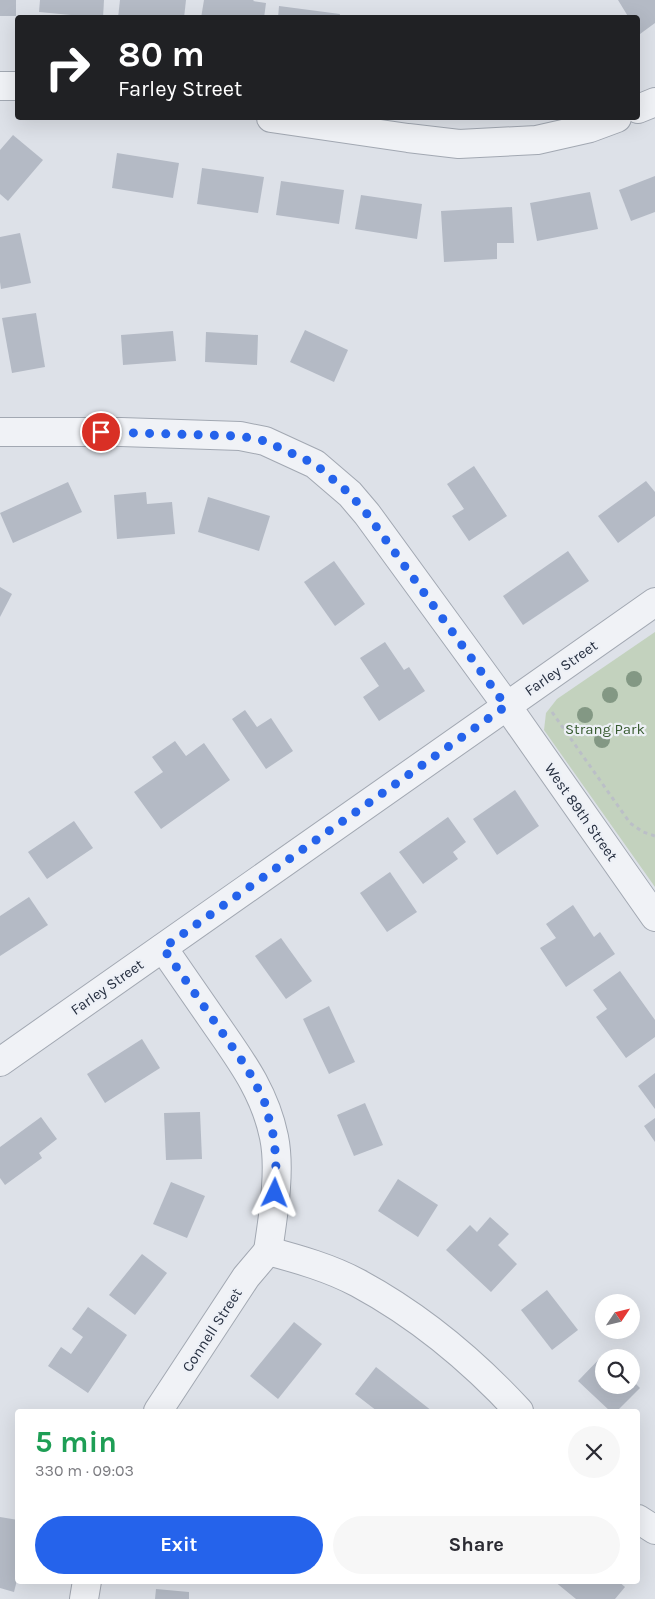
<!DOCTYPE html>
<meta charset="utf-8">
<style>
body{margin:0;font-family:Karla,sans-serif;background:#f7f7f7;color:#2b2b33;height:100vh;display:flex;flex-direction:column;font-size:19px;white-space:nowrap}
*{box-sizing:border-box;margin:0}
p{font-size:16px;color:#7c7c81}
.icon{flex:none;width:28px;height:28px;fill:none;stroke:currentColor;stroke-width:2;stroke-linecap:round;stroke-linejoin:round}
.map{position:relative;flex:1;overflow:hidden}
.details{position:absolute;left:15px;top:1409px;width:625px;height:175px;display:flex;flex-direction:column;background:#fff;border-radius:5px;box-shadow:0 5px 20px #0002}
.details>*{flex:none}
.top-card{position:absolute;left:15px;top:15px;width:625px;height:105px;border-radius:5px;box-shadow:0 5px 20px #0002;background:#202124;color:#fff;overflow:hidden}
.needle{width:32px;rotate:55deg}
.buttons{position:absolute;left:595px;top:1294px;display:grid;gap:10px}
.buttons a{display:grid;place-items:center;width:45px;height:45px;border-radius:50%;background:#fff;box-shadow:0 5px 20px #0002;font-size:25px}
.pin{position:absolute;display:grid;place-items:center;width:42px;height:42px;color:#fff;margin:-21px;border:2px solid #fff;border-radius:50%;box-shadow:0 1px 5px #0007}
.me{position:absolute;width:55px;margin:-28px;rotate:2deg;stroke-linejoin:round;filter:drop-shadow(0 0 4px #0008)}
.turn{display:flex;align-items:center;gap:18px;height:105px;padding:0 20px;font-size:22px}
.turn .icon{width:65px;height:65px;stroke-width:2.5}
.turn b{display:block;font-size:35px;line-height:42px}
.round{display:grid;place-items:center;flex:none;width:52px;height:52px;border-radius:26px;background:#f7f7f7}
.headline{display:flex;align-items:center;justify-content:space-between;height:85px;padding:0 20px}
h1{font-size:30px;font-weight:700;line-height:38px;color:#1e9e55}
.button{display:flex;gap:10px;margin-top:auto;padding:10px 20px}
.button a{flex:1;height:58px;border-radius:30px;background:#2563eb;color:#fff;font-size:20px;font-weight:700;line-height:58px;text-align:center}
.button a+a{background:#f7f7f7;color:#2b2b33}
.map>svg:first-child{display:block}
</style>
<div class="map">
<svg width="655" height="1599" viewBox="0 0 655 1599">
<rect width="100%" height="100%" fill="#dde1e8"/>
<polygon fill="#c3d2be" points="655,632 655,887 544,730 546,713 557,699"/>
<g fill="#b4bac5">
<rect x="0" y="0" width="16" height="16"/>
<polygon points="40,0 104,0 103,18 39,12"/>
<polygon points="120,0 186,0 184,18 118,18"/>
<polygon points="204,0 254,0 253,1 266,3 264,18 201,18"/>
<polygon points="618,0 655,0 655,23 640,34 638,30 638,18 629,18"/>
<polygon points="279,6 340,14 339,18 278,18"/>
<polygon points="13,135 43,160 8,201 0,194 0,150"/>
<polygon points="117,153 179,163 173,198 112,188"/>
<polygon points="202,168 264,177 258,213 197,204"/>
<polygon points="655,176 655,212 631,221 619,190"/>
<polygon points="281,181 344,190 339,224 276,215"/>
<polygon points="590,192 598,229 537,241 530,203"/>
<polygon points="361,195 422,204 417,239 355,229"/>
<polygon points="512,207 514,243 497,243 497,259 444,262 441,211"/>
<polygon points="20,233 31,283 1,289 0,282 0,237"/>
<polygon points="36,313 45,367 12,373 2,318"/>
<polygon points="305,330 348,350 334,382 290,362"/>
<polygon points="173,331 176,361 123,365 121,335"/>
<polygon points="206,332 258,335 257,365 205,362"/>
<polygon points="474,466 507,516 469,541 452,516 464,509 447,484"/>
<polygon points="646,481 655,492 655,516 618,543 598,516"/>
<polygon points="68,482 82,512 13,543 0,513"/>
<polygon points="146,492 147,504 172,502 175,534 117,539 114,495"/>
<polygon points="208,497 270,516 259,551 198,532"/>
<polygon points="568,551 589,581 523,625 503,596"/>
<polygon points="334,561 365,604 335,626 304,582"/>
<polygon points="0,587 12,594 0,617"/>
<polygon points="385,642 404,670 409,667 425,691 379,721 363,697 379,686 360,658"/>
<polygon points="245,710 257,727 271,718 293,751 266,769 232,719"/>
<polygon points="175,741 186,756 204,743 230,780 161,829 134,792 163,772 152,757"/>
<polygon points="515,790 539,826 497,855 473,819"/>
<polygon points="448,817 466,842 453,852 458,859 423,884 399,852"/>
<polygon points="74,821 93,848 47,879 28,852"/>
<polygon points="390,872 417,912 387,932 360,893"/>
<polygon points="29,897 48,925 0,956 0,916"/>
<polygon points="573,905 594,937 600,932 615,954 566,987 540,948 556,938 546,924"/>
<polygon points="281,938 312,981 286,999 255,956"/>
<polygon points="620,971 655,1020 655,1037 626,1058 596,1017 607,1009 593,990"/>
<polygon points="329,1006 355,1062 329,1074 303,1019"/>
<polygon points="142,1039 160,1068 105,1103 87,1074"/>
<polygon points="655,1073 655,1109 638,1086"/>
<polygon points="365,1103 383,1145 354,1156 337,1115"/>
<polygon points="200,1112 202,1159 166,1160 164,1113"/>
<polygon points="41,1117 57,1139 39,1153 42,1158 5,1185 0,1178 0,1147"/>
<polygon points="655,1118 655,1142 644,1126"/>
<polygon points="398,1179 438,1205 418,1237 378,1211"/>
<polygon points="171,1182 205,1196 187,1238 153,1224"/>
<polygon points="490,1217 509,1234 498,1245 517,1264 491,1292 446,1250 470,1225 477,1232"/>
<polygon points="142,1254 167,1273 135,1315 109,1295"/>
<polygon points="547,1290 578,1330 552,1350 521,1310"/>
<polygon points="88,1307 127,1335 88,1393 48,1366 61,1347 71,1354 83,1337 72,1329"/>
<polygon points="294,1322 322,1344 278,1399 250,1376"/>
<polygon points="604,1354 608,1358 604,1358 604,1385 631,1385 631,1379 640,1388 617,1411 610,1411 578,1381"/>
<polygon points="376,1367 432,1411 377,1411 355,1394"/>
<polygon points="0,1517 18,1520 18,1576 14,1592 0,1588"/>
<polygon points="554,1581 618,1581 625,1587 615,1599 576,1599"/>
<polygon points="156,1589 189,1592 189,1599 155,1599"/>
</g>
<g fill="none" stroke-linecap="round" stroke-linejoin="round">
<g stroke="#a2a8b2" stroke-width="30">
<g id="minor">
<polyline points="0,86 18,86"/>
<polyline points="638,109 655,102"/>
<polyline points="271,118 408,138 459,144 537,140 590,128 617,118"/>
<polyline points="0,432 121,432 240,436 265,441 315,464 350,494 367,514 507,706 655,917"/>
<path d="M163 948C181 974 199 1000 217 1026 242 1062 265 1093 274 1137 281 1171 273 1216 268 1251"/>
<polyline points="0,1062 655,602"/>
<path d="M268 1251C298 1259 330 1268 358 1283 419 1316 472 1360 519 1411"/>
<polyline points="158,1411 246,1277 268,1251"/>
<polyline points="638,1519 655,1530"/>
<polyline points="84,1599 87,1581"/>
</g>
</g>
<polyline stroke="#bbbfc7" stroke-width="3" stroke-dasharray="4 4" stroke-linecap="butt" points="552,712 630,823 643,832 655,836"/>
<use href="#minor" stroke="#f0f2f6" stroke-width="28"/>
</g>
<g fill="#839884">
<circle cx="634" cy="679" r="8"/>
<circle cx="610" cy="695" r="8"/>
<circle cx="585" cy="715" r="8"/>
<circle cx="602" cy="740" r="8"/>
</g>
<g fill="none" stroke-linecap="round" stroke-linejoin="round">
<polyline stroke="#2563eb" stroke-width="9" stroke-dasharray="0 16.2" points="101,432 240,436 265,441 315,464 350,494 367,514 506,706 163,948 247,1068 264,1100 274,1138 276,1162 275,1193"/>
</g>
<g text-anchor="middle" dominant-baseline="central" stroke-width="4.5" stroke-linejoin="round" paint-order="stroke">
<g font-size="15" fill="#262f40" stroke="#edf0f6">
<text transform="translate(561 668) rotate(-35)">Farley Street</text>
<text transform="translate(581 812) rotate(55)">West 89th Street</text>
<text transform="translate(107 987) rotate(-35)">Farley Street</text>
<text transform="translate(212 1330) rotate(-57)">Connell Street</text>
</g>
<g font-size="15" fill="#395c32" stroke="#edf0f6">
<text x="605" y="729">Strang Park</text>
</g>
</g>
</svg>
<div class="buttons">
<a><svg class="needle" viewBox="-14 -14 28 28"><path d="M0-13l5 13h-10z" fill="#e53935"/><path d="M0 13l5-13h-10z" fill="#7c7c81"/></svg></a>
<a><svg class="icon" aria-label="search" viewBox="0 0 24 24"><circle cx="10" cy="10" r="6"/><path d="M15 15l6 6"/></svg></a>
</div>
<div class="pin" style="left:101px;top:432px;background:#d93025"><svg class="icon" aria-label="arrive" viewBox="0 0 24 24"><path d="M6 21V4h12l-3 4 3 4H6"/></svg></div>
<svg class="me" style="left:275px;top:1193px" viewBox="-20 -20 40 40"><path d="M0-17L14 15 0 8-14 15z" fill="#2563eb" stroke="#fff" stroke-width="4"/></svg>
<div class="top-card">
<div class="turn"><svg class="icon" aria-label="right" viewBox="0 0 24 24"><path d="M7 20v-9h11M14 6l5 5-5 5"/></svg><div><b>80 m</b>Farley Street</div></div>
</div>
<section class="details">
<div class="headline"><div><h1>5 min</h1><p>330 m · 09:03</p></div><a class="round"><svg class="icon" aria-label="close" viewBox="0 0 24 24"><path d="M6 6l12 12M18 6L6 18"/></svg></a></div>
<div class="button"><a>Exit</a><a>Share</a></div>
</section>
</div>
